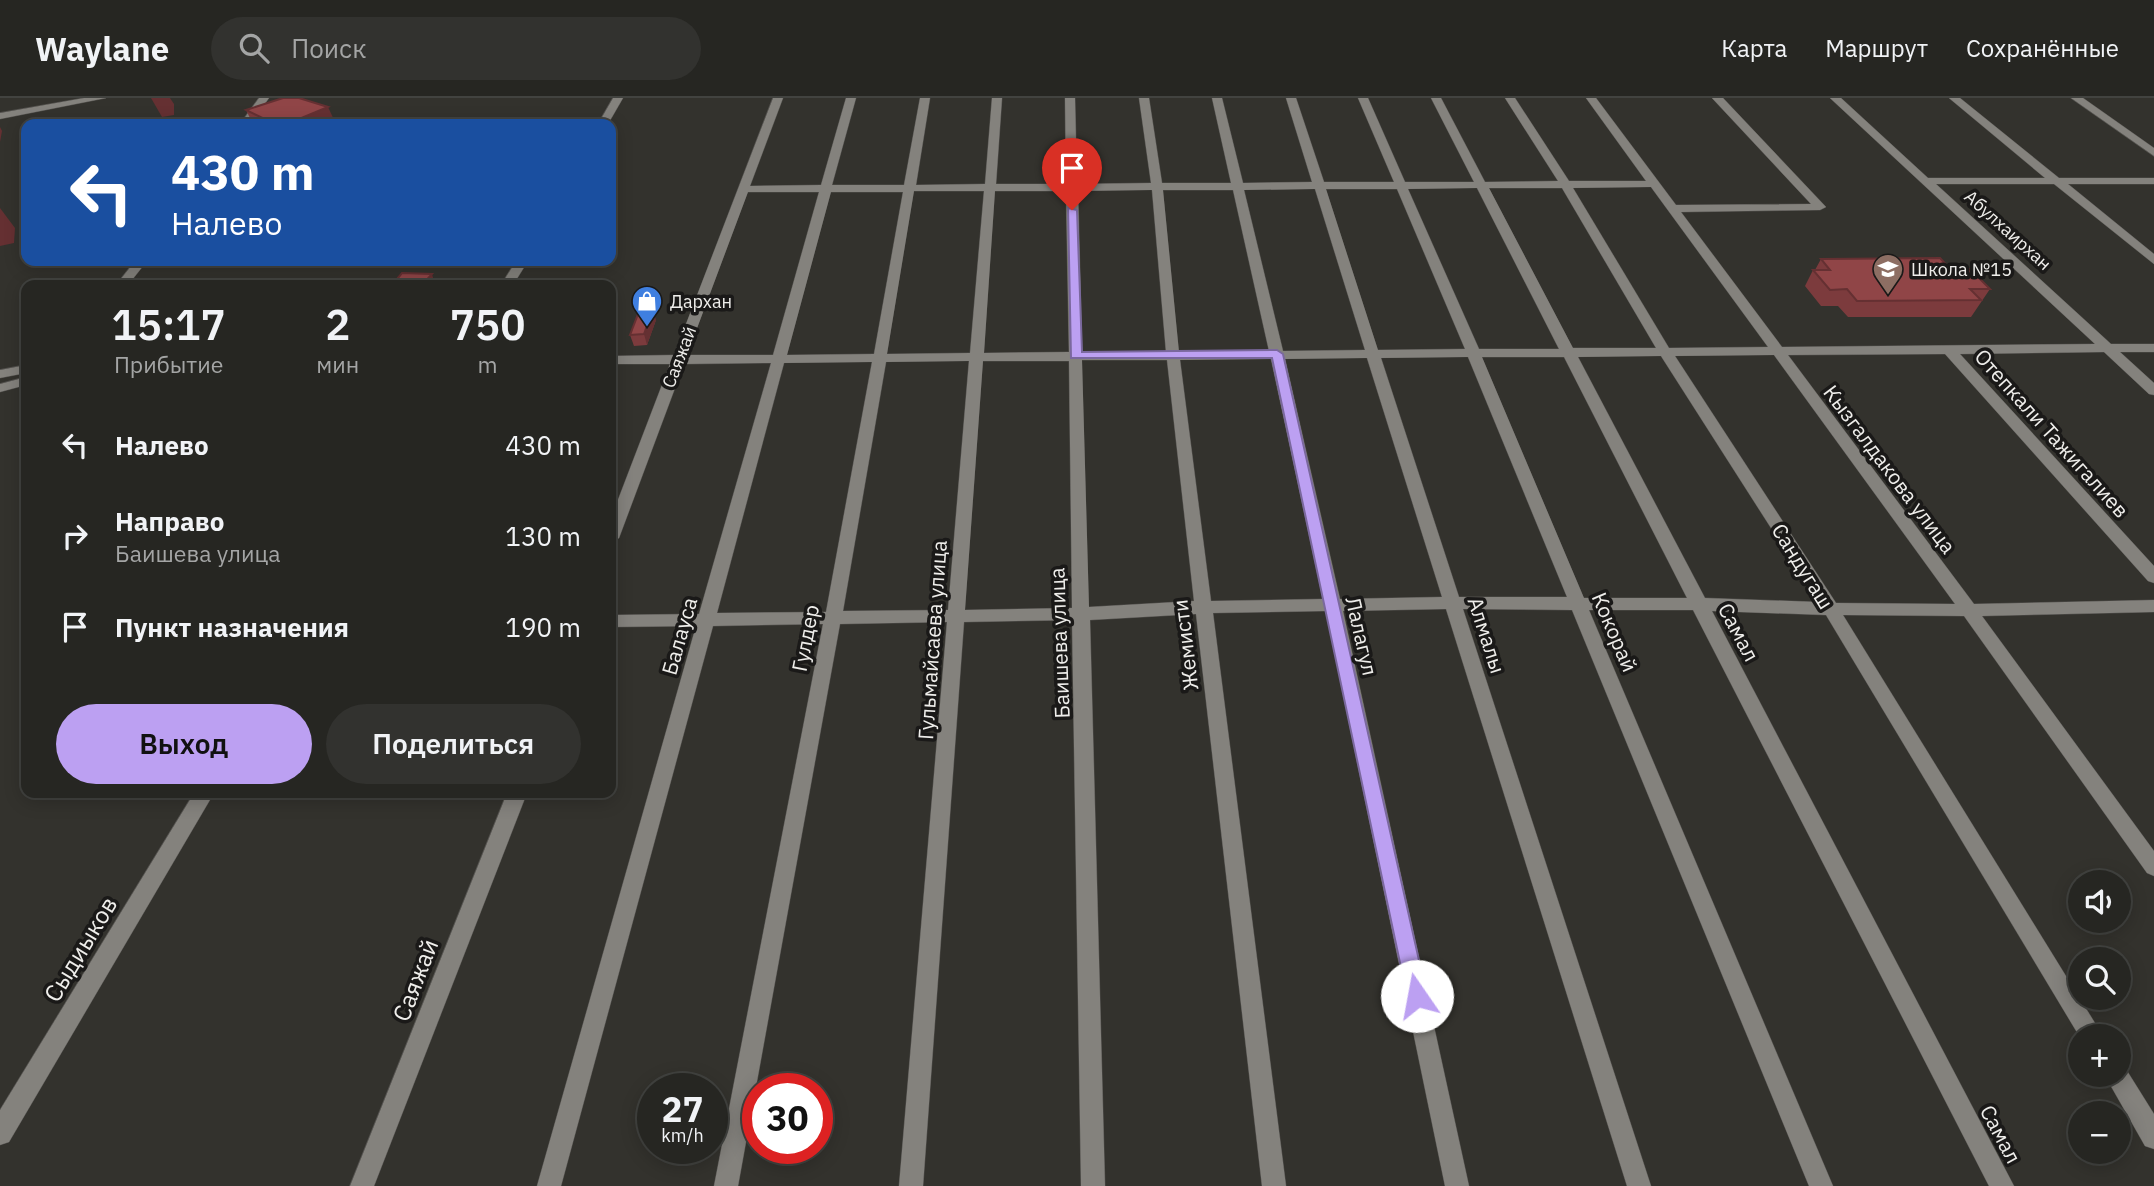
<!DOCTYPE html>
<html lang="ru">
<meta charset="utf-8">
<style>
body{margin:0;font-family:"IBM Plex Sans",sans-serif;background:#32322f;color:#f1f3f6;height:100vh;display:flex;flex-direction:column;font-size:26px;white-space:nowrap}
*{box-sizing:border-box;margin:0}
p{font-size:23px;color:#a4a5a5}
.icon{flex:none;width:38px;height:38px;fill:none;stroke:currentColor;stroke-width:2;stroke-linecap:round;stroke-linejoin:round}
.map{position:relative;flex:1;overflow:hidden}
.details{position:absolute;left:21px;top:182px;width:595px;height:518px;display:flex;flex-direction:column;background:#262622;border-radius:14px;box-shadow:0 4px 18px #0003,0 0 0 2px #424340}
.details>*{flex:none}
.top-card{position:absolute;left:21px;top:21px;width:595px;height:147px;border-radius:14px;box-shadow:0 4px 18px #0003,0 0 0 2px #424340;background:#1a4fa0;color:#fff;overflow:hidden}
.tools{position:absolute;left:2068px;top:772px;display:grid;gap:14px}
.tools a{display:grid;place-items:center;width:63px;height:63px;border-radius:50%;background:#262622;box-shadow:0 4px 18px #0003,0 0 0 2px #424340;font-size:35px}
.speed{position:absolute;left:637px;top:975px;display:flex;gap:14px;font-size:35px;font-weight:700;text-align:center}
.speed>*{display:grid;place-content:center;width:91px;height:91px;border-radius:50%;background:#262622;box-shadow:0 4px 18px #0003,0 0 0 2px #424340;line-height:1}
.speed small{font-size:18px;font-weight:400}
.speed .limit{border:10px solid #d22;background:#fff;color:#111}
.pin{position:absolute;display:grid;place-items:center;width:60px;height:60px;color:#fff;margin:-72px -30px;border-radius:50% 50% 50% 0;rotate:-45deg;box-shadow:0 0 7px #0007}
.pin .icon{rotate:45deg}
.me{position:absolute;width:77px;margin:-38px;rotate:348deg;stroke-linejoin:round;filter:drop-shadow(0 0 5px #0008)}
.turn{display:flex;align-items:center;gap:24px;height:147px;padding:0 35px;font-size:32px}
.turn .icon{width:91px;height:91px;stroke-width:2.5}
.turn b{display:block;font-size:49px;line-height:60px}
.eta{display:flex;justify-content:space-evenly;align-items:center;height:119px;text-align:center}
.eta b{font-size:42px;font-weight:600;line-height:49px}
.action{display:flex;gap:14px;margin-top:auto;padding:14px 35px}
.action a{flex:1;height:80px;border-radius:42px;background:#bca0f2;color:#111;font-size:28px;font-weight:600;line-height:80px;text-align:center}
.action a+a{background:#32322f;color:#f1f3f6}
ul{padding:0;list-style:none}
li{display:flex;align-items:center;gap:21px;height:91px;padding:0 35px}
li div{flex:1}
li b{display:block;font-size:26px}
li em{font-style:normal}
header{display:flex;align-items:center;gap:42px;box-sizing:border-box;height:98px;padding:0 35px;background:#262622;border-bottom:2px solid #424340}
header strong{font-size:33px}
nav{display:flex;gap:38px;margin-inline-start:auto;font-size:24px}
.search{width:490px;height:63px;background:#32322f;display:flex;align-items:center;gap:18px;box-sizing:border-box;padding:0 24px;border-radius:38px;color:#a4a5a5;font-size:26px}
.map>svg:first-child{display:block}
</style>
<header>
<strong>Waylane</strong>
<div class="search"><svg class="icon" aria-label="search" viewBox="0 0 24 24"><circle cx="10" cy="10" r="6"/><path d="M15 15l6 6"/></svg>Поиск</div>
<nav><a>Карта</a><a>Маршрут</a><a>Сохранённые</a></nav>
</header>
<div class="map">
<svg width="2154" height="1088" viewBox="0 0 2154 1088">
<rect width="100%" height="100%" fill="#33322d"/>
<polygon fill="#4b561d" points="344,163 486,163 483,168 342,165"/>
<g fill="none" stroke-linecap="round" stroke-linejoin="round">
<g stroke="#52504d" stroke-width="1">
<g id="minor">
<polygon points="84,0 106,0 0,21 0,15"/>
<polygon points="259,0 269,0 250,26 240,26"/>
<polygon points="613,0 623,0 608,26 598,26"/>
<path d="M773 0H783L750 88 821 87 846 0H856L832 87H904L920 0H930L916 87 985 86 992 0H1002L996 86H1066L1065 0H1075L1077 86 1151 85 1139 0H1149L1162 85H1231L1212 0H1222L1243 85 1312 84 1286 0H1296L1324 84H1394L1358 0H1368L1405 84H1474L1431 0H1441L1485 84 1558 83 1505 0H1515L1569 83H1646L1586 0H1596L1676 107 1811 106 1712 0H1723L1826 109 1820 112 1681 114 1782 249 2095 246 1830 0H1841L1928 80H2045L1949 0H1960L2059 80H2154V86H2068L2154 156V166L2054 86H1936L2111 246H2154V254H2120L2154 285V297L2149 296 2104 254 1960 256 2154 468V485L2148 483 1945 256 1788 257 1974 506 2154 502V514L1982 518 2154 753V778L2147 775 1964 518 1843 517 2103 938H2081V941L1826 517 1712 513 2014 1088H1989L1693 512H1589L1833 1088H1809L1572 512 1463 511 1651 1088H1627L1446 511 1343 513 1469 1088H1445L1326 513 1213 515 1286 1088H1262L1196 516 1090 522 1105 1088H1081L1072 522 964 524 923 1088H899L947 524 840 526 738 1088H714L823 526 713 528 561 1088H537L696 528 611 529V517L699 516 771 265 684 266 619 440 611 445V420L670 266H611V258L674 257ZM1651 89 1768 249 1669 250 1573 90ZM1477 90 1559 251H1479L1408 91ZM1489 90H1562L1656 250H1573ZM1315 91 1365 252 1283 253 1244 92ZM1326 91H1397L1465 251 1378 252ZM1152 92 1166 254H1082L1078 93ZM1163 92H1233L1269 253 1179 254ZM914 93H984L970 255 887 256ZM995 93H1066L1069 254 984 255ZM748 94H819L773 257H687ZM831 94H903L874 256 787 257ZM1774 257 1955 506 1836 505 1675 258ZM1661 258 1810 491 1818 504 1705 500 1578 259ZM1468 259 1567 499H1459L1381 260ZM1482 259H1564L1687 500H1584ZM1367 260 1442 499 1340 501 1285 261ZM1271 261 1323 501 1211 503 1180 262ZM1082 262H1167L1194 503 1089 509ZM969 263 948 512 843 513 886 264ZM983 263H1069L1072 510 965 512ZM872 264 826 514 717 515 784 265Z"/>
<polygon points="2071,0 2083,0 2154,50 2154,58"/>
<polygon points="135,163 147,163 128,187 116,187"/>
<polygon points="516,163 528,163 513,187 501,187"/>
<polygon points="26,267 26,275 0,280 0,272"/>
<polygon points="26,279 26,287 0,294 0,286"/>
<polygon points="194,695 214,695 9,1044 0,1047 0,1012"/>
<polygon points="507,695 527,695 374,1088 350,1088"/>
<polygon points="2119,966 2124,968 2154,1016 2154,1051 2145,1048 2104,976 2119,976"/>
</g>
</g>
<use href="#minor" fill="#84827d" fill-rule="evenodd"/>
</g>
<g fill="#7c3b3d">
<polygon points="246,12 336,26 253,26"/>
<polygon points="1821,161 1950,171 1990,191 1971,219 1848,219 1838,208 1821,208 1805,188 1813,172 1815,172"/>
<polygon points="656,222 647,247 634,248 630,237"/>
</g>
<g fill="#653032">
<polygon points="151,0 170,0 174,6 174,17 162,19"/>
<polygon points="328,9 336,26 287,26"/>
<polygon points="0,29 2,33 0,44"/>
<polygon points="0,110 15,130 14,145 0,148"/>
<polygon points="432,176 435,187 422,187"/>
<polygon points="653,211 656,222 647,247 644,236"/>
</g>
<g fill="#904547" stroke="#653032" stroke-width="2">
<polygon points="283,0 299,0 328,9 287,26 275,26 246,12"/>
<polygon points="1940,160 1950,171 1970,171 1990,191 1970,191 1981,202 1857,203 1847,191 1830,192 1813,172 1830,172 1821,161"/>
<polygon points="402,175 432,176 422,187 392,187"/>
<polygon points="640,211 653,211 644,236 630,237"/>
</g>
<polygon fill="#bca0f2" stroke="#7a689d" stroke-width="2" points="1068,110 1077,112 1082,254 1277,252 1283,256 1427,898 1425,905 1417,907 1410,905 1407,898 1272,260 1071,260"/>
<defs>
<g id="school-pin" transform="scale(1.575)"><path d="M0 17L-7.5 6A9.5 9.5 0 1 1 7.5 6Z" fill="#8d6e63" stroke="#1a1918"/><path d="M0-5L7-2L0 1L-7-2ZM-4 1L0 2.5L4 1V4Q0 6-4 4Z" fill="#fff"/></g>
<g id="shop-pin" transform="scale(1.575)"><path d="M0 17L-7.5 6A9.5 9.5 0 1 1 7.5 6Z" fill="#3f7fe0" stroke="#1a1918"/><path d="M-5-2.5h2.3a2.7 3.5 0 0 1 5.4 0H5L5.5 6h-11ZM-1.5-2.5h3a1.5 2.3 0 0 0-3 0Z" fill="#fff"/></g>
</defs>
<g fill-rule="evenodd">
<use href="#school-pin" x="1888" y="171"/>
<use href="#shop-pin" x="647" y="203"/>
</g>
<g text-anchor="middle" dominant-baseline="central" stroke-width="7" stroke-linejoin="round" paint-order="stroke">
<g font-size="18" fill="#efeeeb" stroke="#1a1918">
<text transform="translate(2008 132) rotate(42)">Абулхаирхан</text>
<text transform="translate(679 259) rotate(-69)">Саяжай</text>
</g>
<g font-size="18" fill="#efeeeb" stroke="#1a1918" text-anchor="start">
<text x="1911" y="171">Школа №15</text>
<text x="670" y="203">Дархан</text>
</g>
<g font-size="21" fill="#efeeeb" stroke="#1a1918">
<text transform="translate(2052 335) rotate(48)">Отепкали Тажигалиев</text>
<text transform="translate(1890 371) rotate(53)">Кызгалдакова улица</text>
<text transform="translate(1803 468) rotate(58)">Сандугаш</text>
<text transform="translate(1615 534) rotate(67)">Кокорай</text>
<text transform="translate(1739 534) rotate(62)">Самал</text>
<text transform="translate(1487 537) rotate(72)">Алмалы</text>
<text transform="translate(679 538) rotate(-74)">Балауса</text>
<text transform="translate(1362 538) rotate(77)">Лалагул</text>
<text transform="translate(805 540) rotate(-79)">Гулдер</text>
<text transform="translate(932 542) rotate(-86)">Гульмайсаева улица</text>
<text transform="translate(1059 545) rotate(-92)">Баишева улица</text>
<text transform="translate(1185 547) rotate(-97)">Жемисти</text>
<text transform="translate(2001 1036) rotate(62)">Самал</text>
</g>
<g font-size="24" fill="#efeeeb" stroke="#1a1918">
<text transform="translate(80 851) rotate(-59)">Сыдиыков</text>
<text transform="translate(415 882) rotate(-69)">Саяжай</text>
</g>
</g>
</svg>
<div class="tools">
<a><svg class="icon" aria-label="sound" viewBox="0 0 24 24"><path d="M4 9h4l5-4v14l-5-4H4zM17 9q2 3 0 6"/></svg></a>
<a><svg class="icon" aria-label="search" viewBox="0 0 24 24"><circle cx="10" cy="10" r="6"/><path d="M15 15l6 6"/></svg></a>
<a>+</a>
<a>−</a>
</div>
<div class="speed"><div>27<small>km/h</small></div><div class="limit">30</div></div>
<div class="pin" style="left:1072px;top:112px;background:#d93025"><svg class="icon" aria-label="arrive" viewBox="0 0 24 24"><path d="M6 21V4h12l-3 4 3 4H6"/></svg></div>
<svg class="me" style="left:1417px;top:898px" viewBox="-20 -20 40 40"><circle r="19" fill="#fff"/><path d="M0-13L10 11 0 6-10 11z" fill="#bca0f2"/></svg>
<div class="top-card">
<div class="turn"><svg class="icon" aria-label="left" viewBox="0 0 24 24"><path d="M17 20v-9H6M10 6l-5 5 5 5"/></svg><div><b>430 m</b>Налево</div></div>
</div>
<section class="details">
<div class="eta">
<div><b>15:17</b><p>Прибытие</p></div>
<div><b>2</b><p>мин</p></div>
<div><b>750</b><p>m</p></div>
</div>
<ul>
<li><svg class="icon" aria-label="left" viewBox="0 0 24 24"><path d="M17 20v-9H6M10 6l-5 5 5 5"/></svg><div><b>Налево</b></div><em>430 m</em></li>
<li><svg class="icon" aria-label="right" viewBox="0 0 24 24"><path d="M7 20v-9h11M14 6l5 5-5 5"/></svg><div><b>Направо</b><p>Баишева улица</p></div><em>130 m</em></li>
<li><svg class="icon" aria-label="arrive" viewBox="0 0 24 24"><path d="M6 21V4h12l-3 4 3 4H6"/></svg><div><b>Пункт назначения</b></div><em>190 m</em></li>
</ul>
<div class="action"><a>Выход</a><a>Поделиться</a></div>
</section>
</div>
